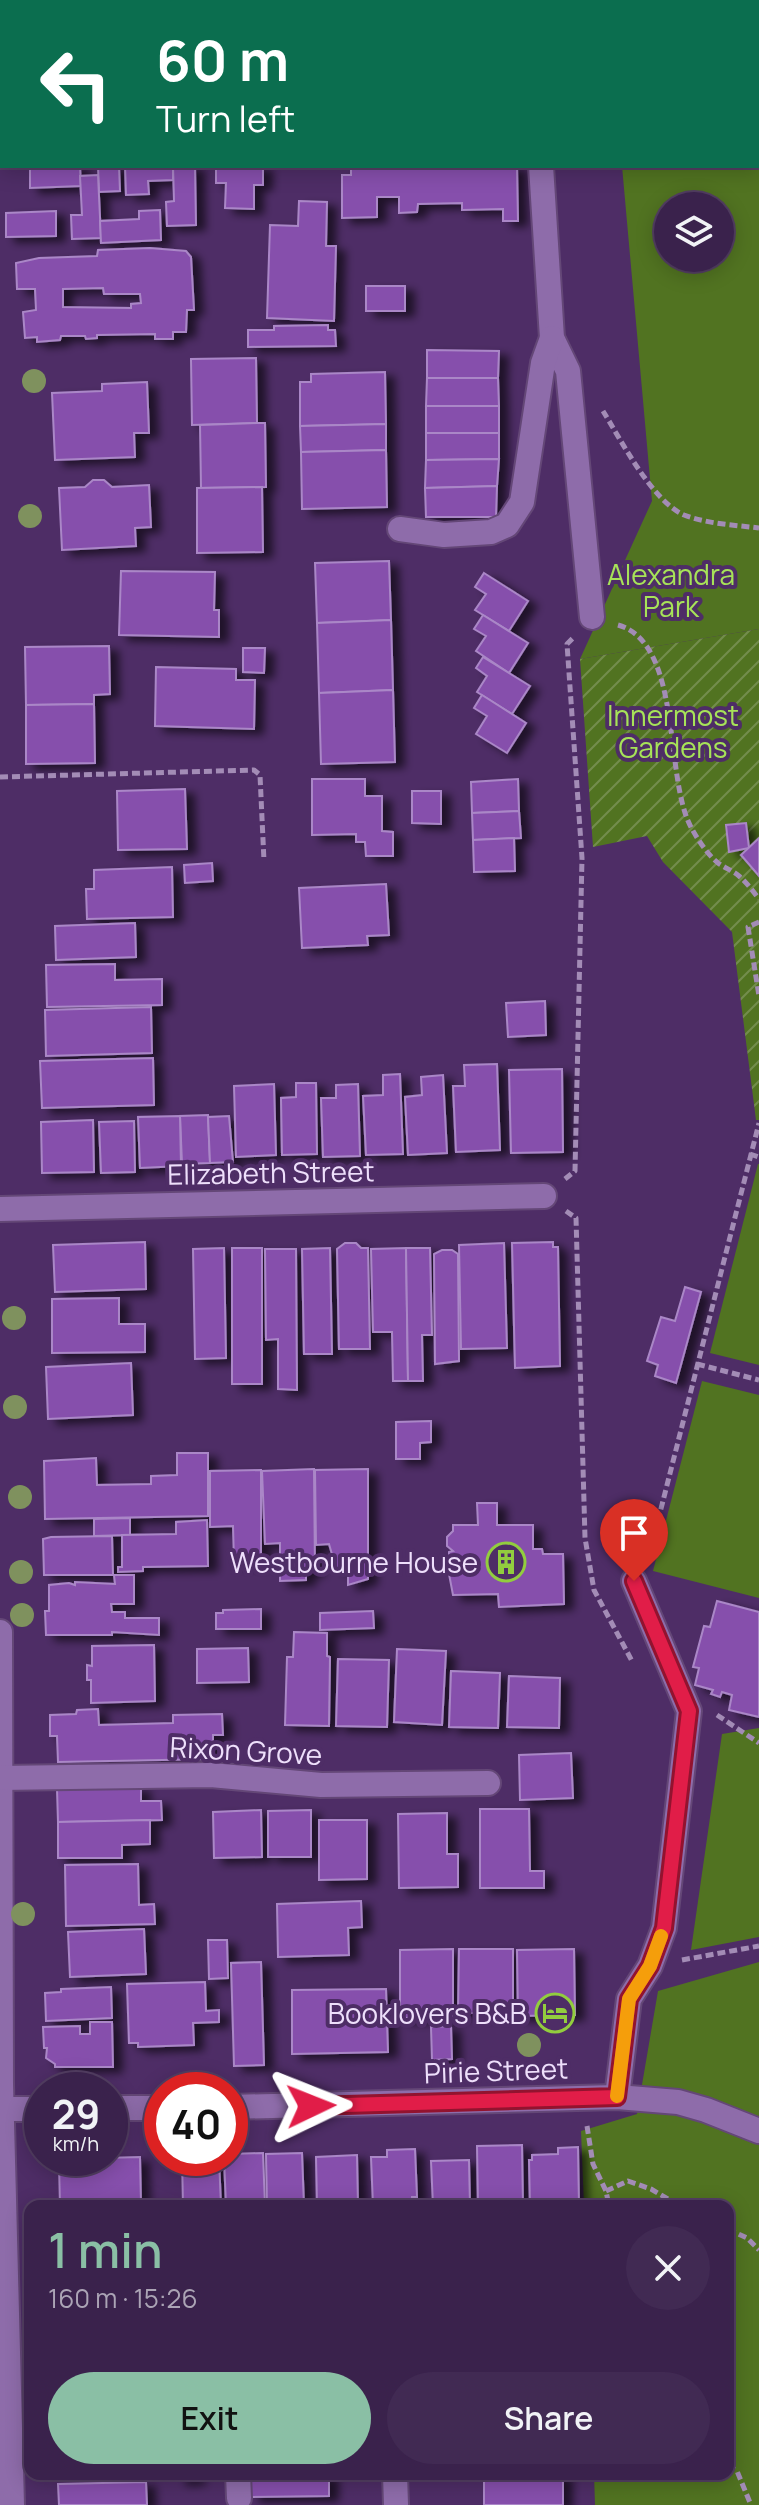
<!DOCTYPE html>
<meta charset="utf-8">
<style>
body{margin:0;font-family:Manrope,sans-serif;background:#412a53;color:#f1f3f6;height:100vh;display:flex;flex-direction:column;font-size:30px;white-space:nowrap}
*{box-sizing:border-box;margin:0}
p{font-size:26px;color:#aba4b5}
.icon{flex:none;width:44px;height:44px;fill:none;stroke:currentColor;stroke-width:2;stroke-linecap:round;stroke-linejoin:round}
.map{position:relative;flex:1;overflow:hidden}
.drawer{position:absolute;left:24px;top:2200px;width:710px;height:280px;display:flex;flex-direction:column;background:#3a224c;border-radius:16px;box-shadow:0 4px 20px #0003,0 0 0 2px #543f64}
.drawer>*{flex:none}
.banner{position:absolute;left:0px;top:0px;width:760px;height:168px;box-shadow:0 4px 20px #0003,0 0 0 2px #543f64;background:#0b6e4f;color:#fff;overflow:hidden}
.tools{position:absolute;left:654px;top:192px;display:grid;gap:16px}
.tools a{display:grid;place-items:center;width:80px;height:80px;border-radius:50%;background:#3a224c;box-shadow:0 4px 20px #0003,0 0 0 2px #543f64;font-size:40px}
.speed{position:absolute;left:24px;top:2072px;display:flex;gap:16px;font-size:40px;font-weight:700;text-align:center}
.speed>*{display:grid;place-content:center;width:104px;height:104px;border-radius:50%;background:#3a224c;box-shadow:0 4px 20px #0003,0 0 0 2px #543f64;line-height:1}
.speed small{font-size:20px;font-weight:400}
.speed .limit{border:12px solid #d22;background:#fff;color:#111}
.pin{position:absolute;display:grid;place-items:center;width:68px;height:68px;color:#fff;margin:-82px -34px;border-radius:50% 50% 50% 0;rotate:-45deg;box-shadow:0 0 8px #0007}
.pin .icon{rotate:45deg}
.me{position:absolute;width:88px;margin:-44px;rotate:88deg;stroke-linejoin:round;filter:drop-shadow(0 0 6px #0008)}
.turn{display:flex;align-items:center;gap:28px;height:168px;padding:0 24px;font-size:36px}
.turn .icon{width:104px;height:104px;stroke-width:2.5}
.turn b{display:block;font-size:56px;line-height:68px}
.round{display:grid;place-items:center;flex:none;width:84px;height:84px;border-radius:42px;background:#412a53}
.headline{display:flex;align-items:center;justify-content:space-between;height:136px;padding:0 24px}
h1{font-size:48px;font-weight:600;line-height:60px;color:#8abfa5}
.cta{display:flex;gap:16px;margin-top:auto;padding:16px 24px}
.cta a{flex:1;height:92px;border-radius:48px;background:#8abfa5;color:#111;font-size:32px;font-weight:600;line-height:92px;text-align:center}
.cta a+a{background:#412a53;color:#f1f3f6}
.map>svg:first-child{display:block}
</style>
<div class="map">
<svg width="759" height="2505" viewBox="0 0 759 2505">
<defs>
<pattern id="garden-furrows" width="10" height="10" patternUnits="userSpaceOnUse" patternTransform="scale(2)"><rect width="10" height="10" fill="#517321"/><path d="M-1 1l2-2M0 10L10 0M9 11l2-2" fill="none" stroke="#738d4d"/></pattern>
<filter id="shadow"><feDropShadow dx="9" dy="5" stdDeviation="4" flood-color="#0009"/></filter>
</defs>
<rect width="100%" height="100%" fill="#4e2d66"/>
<g fill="#517321" fill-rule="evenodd">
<path d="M569 0H759V629L580 659 652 501 622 166H758V2ZM668 206H720V258H668Z"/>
<polygon points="758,1164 759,1164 759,1365 710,1353"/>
<polygon points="702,1381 759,1395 759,1598 653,1571"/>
<polygon points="759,1728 759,1937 691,1950 722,1734"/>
<polygon points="759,1962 759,2505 595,2505 594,2474 728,2474 728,2206 584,2206 581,2131 637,2114 658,1991"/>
</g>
<polygon fill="url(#garden-furrows)" points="759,629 759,1120 756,1120 732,932 663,862 647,836 593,847 580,659"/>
<g fill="#864fac" stroke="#aa87c7" stroke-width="2" fill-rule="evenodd" filter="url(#shadow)">
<rect x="108" y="0" width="51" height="2"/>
<polygon points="361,0 414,0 415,2 361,2"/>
<rect x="462" y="0" width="72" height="2"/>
<polygon points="30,166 80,166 81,186 30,188"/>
<polygon points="98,166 119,166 120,191 99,192"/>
<polygon points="125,166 173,166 173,180 148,181 149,194 126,195"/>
<polygon points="173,166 195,166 196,225 167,226 166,202 174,201"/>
<polygon points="216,166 263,166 263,185 254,185 254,209 225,208 226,183 216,183"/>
<polygon points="351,166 517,166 518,221 503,221 503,209 462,210 462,203 418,204 417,212 399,213 399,197 377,197 377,217 342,218 342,175 351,175"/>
<polygon points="98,175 101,238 72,239 71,215 82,215 80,176"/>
<polygon points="299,201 327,202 326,246 336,246 334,321 267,318 270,225 298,226"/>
<polygon points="160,210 161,240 101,243 100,221 139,219 139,211"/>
<polygon points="56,211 56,236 6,237 6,213"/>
<path d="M150 248 186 251 191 257 194 310H187L186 332H173V339H155V334L97 335V338L86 339 85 336H61L60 340 37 342V337L25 338 23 312 36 310 35 289H17L16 263 39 258 97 256 98 250ZM103 288 104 294H140L141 303 131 304V308L63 307V289Z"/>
<rect x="366" y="286" width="39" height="25"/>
<polygon points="328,325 328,330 335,330 336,346 248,347 248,330 274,330 274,326"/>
<polygon points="427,350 499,351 498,378 427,378"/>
<polygon points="256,358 257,423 192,425 191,359"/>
<polygon points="385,372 386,424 300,426 300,382 311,382 311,374"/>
<polygon points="427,378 498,378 499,406 426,406"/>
<polygon points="147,382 149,433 134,433 135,457 55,460 52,393 102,391 102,384"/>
<rect x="426" y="406" width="73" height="27"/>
<polygon points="257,423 265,423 266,487 201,488 200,425"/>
<polygon points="386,424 386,450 301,452 300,426"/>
<polygon points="426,433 499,433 499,459 426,460"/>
<polygon points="386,450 387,507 302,509 301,452"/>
<polygon points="499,459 497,486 425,488 426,460"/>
<polygon points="93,480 104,480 112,487 149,485 151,527 135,528 136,546 62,550 59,488 85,487"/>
<polygon points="497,486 496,517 426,517 425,488"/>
<polygon points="262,487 263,552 197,553 197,488"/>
<polygon points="389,561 391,620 317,623 315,563"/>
<polygon points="121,571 215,572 214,610 219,610 219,637 119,635"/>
<polygon points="484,573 528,601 509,631 475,610 486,594 475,587"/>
<polygon points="483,615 528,643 509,673 476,651 486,636 474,629"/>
<polygon points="391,620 393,690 319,693 317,623"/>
<polygon points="109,646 110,694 94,695 94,704 26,705 25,647"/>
<polygon points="243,648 265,648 264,673 243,672"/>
<polygon points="483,657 530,686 512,714 477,692 487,676 476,668"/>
<polygon points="156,667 236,669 236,680 255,680 254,729 155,726"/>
<polygon points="393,690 395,762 321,764 319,693"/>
<polygon points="482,695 526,723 507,753 476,734 487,716 474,708"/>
<polygon points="94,704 95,763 26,764 26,705"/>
<polygon points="312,779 365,779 365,796 382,796 382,831 393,832 393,856 366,856 365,842 356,842 356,834 312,835"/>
<polygon points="518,779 519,811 472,813 471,782"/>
<polygon points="185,789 187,849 118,850 117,791"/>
<polygon points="412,791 441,791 441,824 412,823"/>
<polygon points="519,811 521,838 473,840 472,813"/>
<polygon points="746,823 749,848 729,852 726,825"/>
<polygon points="514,838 515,871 474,872 473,840"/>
<polygon points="759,838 759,876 741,855"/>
<polygon points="212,863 213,881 185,883 184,865"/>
<polygon points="172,867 173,917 87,919 86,889 94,889 94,870"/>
<polygon points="386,884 389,935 367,936 368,945 302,948 299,888"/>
<polygon points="135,923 136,957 56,960 55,926"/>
<polygon points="115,964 115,980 162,979 162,1005 47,1007 46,965"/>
<polygon points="545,1001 546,1035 508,1037 506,1003"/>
<polygon points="151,1007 152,1053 46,1056 45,1010"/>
<polygon points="153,1058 154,1105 42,1108 40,1061"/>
<polygon points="497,1064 500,1150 456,1152 453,1086 465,1086 464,1065"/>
<polygon points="562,1069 563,1152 511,1153 509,1070"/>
<polygon points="400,1074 403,1154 366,1155 363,1096 383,1095 383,1075"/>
<polygon points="443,1075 447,1153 408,1155 405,1097 422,1095 421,1077"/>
<polygon points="296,1083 316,1083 317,1154 282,1155 281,1098 296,1097"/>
<polygon points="274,1084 276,1155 236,1157 234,1086"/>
<polygon points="358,1084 360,1156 323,1157 321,1098 336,1098 336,1085"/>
<polygon points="208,1115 210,1163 182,1164 180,1116"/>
<polygon points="180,1116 181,1166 140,1168 138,1117"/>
<polygon points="229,1116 233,1162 210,1163 208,1117"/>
<polygon points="93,1120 94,1172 42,1173 41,1122"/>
<polygon points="134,1121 135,1172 101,1173 99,1122"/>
<polygon points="145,1242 146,1289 55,1292 53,1245"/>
<polygon points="553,1242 553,1247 558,1247 560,1366 515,1368 512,1243"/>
<polygon points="345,1243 356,1243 361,1248 368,1248 370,1349 339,1349 337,1249"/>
<polygon points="504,1243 507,1348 461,1349 459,1245"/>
<polygon points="224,1248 226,1358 195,1359 193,1249"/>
<rect x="232" y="1248" width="30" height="136"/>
<polygon points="330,1248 332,1354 304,1354 302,1249"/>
<polygon points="406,1248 408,1381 393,1381 392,1332 373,1332 371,1249"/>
<polygon points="406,1248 430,1248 432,1335 422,1335 423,1381 408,1381"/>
<polygon points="265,1249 296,1249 297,1390 278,1389 278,1339 266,1340"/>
<polygon points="442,1250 452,1250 458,1254 459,1361 435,1364 434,1254"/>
<polygon points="685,1287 701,1292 676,1383 655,1376 658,1365 647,1361 661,1317 675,1321"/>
<polygon points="119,1298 119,1324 145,1324 145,1352 52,1353 52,1299"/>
<polygon points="131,1363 133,1415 48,1419 46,1367"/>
<polygon points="431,1421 431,1442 420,1443 420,1459 396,1459 396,1422"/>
<polygon points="177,1453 208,1453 208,1516 45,1519 44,1461 96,1458 97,1485 151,1484 151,1476 177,1475"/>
<polygon points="314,1469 315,1571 306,1571 306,1580 280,1581 280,1543 265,1544 262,1471"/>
<polygon points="368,1469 368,1579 348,1585 348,1568 336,1568 329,1544 316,1545 315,1470"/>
<polygon points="261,1470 261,1562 234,1562 233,1526 210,1527 210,1471"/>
<polygon points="477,1503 497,1503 497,1525 533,1525 533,1549 542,1549 543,1554 563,1554 564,1604 499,1607 498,1594 453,1595 449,1574 453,1569 449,1569 449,1552 453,1551 447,1546 447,1537 453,1531 453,1525 478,1525"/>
<polygon points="130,1518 130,1535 94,1536 94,1519"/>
<polygon points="207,1520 208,1566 143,1567 143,1571 118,1572 118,1567 122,1567 122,1535 176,1534 176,1522"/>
<polygon points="112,1536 113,1575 44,1575 43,1539 51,1537"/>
<polygon points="114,1575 134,1575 134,1604 111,1604 112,1612 125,1612 125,1618 159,1618 159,1635 112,1632 112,1635 46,1635 45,1611 49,1611 49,1585 69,1583 75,1585 75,1582 115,1584"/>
<polygon points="717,1601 759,1612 759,1717 729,1710 732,1695 722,1692 720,1697 711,1694 713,1690 695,1685 699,1668 693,1667 704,1626 710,1627"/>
<polygon points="261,1609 261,1629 216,1629 216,1613 223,1613 223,1610"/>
<polygon points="373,1611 374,1628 320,1630 320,1613"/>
<polygon points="294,1632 327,1633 327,1656 330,1657 329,1726 285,1725 287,1657 293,1657"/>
<polygon points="154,1645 155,1701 91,1703 91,1680 87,1680 87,1665 92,1666 92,1646"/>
<polygon points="248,1648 249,1682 197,1683 197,1649"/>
<polygon points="397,1649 446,1651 442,1725 394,1722"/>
<polygon points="338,1659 389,1660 387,1727 336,1726"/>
<polygon points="451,1671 500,1673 498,1728 449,1727"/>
<polygon points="509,1676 560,1678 559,1728 507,1727"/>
<polygon points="98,1709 99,1725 173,1723 173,1715 222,1714 223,1735 213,1735 213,1759 58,1762 57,1736 50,1736 50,1715 76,1714 77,1710"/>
<polygon points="571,1753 573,1798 520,1800 519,1755"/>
<polygon points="141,1787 141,1801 161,1801 162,1820 58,1822 57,1789"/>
<polygon points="480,1809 529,1809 530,1871 544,1871 544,1888 480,1888"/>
<polygon points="261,1810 262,1857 214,1858 213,1812"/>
<polygon points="311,1810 311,1857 268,1857 268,1811"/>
<polygon points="447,1813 447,1854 458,1854 458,1887 399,1888 398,1814"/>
<polygon points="150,1820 150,1844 122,1845 122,1858 58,1858 58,1822"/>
<polygon points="319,1820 367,1820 367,1879 319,1880"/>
<polygon points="138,1864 139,1905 154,1904 155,1924 66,1926 65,1865"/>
<polygon points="361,1901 362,1927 348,1928 349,1955 278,1957 277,1904"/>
<polygon points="144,1929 146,1974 70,1977 68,1932"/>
<polygon points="208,1940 227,1940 228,1978 209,1979"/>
<polygon points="453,1949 453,2017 400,2018 400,1950"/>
<polygon points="459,1949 513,1949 513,2013 458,2013"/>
<polygon points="574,1949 575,2015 518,2016 517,1950"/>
<polygon points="261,1962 264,2065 234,2066 231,1963"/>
<polygon points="205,1982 206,2011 219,2010 219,2022 193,2023 194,2045 138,2047 138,2043 129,2043 127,1984"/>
<polygon points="111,1987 112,2018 46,2021 45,1993 61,1992 61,1989"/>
<polygon points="386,1989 388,2052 292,2054 292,1990"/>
<polygon points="90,2022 112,2022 113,2067 55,2067 55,2064 46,2058 47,2048 44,2048 43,2027 80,2026 80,2034 90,2034"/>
<polygon points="451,2026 452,2059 432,2060 431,2027"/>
<polygon points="522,2145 523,2206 478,2206 477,2146"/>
<polygon points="578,2147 579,2206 530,2206 529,2160 532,2160 532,2155 558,2154 558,2148"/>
<polygon points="415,2149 417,2197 412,2197 412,2206 373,2206 371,2157 387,2157 387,2150"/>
<polygon points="263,2153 265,2206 226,2206 224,2158 230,2158 230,2154"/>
<polygon points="302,2153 304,2206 267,2206 266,2154"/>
<polygon points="357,2155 358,2206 317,2206 316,2157"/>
<polygon points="140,2157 141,2204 60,2206 59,2164 67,2164 67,2159"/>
<polygon points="182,2158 219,2158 221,2206 183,2206"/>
<polygon points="469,2160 470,2206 433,2206 431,2161"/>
<polygon points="177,2474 195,2474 196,2479 178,2480"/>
<polygon points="251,2474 329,2474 329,2496 251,2497"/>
<polygon points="504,2474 563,2474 563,2505 484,2505 484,2481 504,2481"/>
<polygon points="146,2482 147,2505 59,2505 58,2484"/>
</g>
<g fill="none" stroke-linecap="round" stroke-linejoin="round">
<g stroke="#644777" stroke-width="28">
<g id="minor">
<polyline points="0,100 2,100"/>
<polyline points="541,166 552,338 568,371 592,617"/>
<polyline points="400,529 444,535 491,532 507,525 522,502 543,363 552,338"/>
<polyline points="0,1209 544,1196"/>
<polyline points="0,1632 1,2084 12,2505"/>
<polyline points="0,1778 211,1775 321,1785 488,1783"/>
<polyline points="617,2097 629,1999 650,1966 664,1928 689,1711 634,1581"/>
<polyline points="230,2107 617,2097 678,2102 706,2110 759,2131"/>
<polyline points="110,2108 162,2108"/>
<polyline points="0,2109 42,2109"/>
<polyline points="238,2474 239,2498"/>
<polyline points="395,2474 396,2505"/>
</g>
</g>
<g stroke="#a38cb6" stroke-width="5" stroke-dasharray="8 4" stroke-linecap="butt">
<polyline points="660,0 660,2"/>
<polyline points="758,45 759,45"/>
<polyline points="758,79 759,79"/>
<path d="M603 411C621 440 652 501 684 515 708 524 734 525 759 528"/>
<path d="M618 625C684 644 663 779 692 829 698 840 708 855 718 863 725 868 733 871 739 876 746 882 753 891 759 899"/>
<polyline points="0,777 254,770 260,775 264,861"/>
<polyline points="759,922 748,927 759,996"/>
<polyline points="750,1154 759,1157"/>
<polyline points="565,1179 575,1171 582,858 567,644 574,637"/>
<polyline points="566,1211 576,1218 585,1538 594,1590 632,1661"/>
<polyline points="697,1364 759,1380"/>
<polyline points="649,1556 759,1123"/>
<polyline points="717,1715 759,1743"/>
<polyline points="682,1960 759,1946"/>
<polyline points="587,2126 593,2164 606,2191 609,2206"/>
<polyline points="606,2191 628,2181 651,2189 680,2206"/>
<polyline points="728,2229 747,2238 759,2250"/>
<polyline points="728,2465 737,2471 751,2505"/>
</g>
<use href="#minor" stroke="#8e6caa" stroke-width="24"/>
</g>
<g fill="#7f915e">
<circle cx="34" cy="381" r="12"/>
<circle cx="30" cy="516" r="12"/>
<circle cx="14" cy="1318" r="12"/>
<circle cx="15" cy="1407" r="12"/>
<circle cx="20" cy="1497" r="12"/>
<circle cx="21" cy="1572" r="12"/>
<circle cx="22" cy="1615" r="12"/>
<circle cx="23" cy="1914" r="12"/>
<circle cx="529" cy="2045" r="12"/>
</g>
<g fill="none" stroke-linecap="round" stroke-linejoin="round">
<g stroke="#92132f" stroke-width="20">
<polyline id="route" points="311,2106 617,2097 629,1999 650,1966 664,1928 689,1711 634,1581"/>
</g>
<use href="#route" stroke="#e11d48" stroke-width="14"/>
<polyline stroke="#f59e0b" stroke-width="14" points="617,2096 629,1999 650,1966 661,1936"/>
</g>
<defs>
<g id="building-ring" transform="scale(2)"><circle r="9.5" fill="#4e2d66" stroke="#92cd3e" stroke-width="1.5"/><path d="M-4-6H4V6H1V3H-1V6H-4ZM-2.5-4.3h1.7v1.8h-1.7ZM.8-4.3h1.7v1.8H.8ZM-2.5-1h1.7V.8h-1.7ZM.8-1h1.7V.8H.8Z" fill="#92cd3e"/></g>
<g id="hotel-ring" transform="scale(2)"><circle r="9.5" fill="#4e2d66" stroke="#92cd3e" stroke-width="1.5"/><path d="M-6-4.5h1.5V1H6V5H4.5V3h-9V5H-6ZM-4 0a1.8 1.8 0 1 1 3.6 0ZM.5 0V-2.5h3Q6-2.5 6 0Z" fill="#92cd3e"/></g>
</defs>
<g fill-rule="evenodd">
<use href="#building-ring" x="506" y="1562"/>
<use href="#hotel-ring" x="555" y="2013"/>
</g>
<g text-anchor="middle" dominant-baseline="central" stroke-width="8" stroke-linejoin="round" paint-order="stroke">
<g font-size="28" fill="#a7e358" stroke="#4e2d66">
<text x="671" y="574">Alexandra<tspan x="671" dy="32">Park</tspan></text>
<text x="673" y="715">Innermost<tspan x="673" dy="32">Gardens</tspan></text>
</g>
<g font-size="28" fill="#eedffb" stroke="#4e2d66">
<text transform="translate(271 1172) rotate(-1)">Elizabeth Street</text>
<text transform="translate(246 1750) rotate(3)">Rixon Grove</text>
<text transform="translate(496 2070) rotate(-2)">Pirie Street</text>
</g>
<g font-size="28" fill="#eedffb" stroke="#4e2d66" text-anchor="end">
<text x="478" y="1562">Westbourne House</text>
<text x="527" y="2013">Booklovers B&amp;B</text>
</g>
</g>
</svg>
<div class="tools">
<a><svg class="icon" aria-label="layers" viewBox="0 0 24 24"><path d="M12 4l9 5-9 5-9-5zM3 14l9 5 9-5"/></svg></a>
</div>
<div class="speed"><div>29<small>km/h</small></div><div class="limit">40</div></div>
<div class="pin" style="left:634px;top:1581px;background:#d93025"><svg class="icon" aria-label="arrive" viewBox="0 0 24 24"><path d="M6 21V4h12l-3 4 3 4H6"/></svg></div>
<svg class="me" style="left:311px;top:2106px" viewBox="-20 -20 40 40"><path d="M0-17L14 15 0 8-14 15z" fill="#e11d48" stroke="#fff" stroke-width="4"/></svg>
<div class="banner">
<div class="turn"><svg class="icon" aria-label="left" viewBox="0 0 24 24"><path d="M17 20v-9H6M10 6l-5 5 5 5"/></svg><div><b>60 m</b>Turn left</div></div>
</div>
<section class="drawer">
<div class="headline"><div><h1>1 min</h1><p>160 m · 15:26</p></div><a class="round"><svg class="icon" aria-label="close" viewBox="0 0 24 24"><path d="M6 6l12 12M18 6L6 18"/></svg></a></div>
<div class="cta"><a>Exit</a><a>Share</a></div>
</section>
</div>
